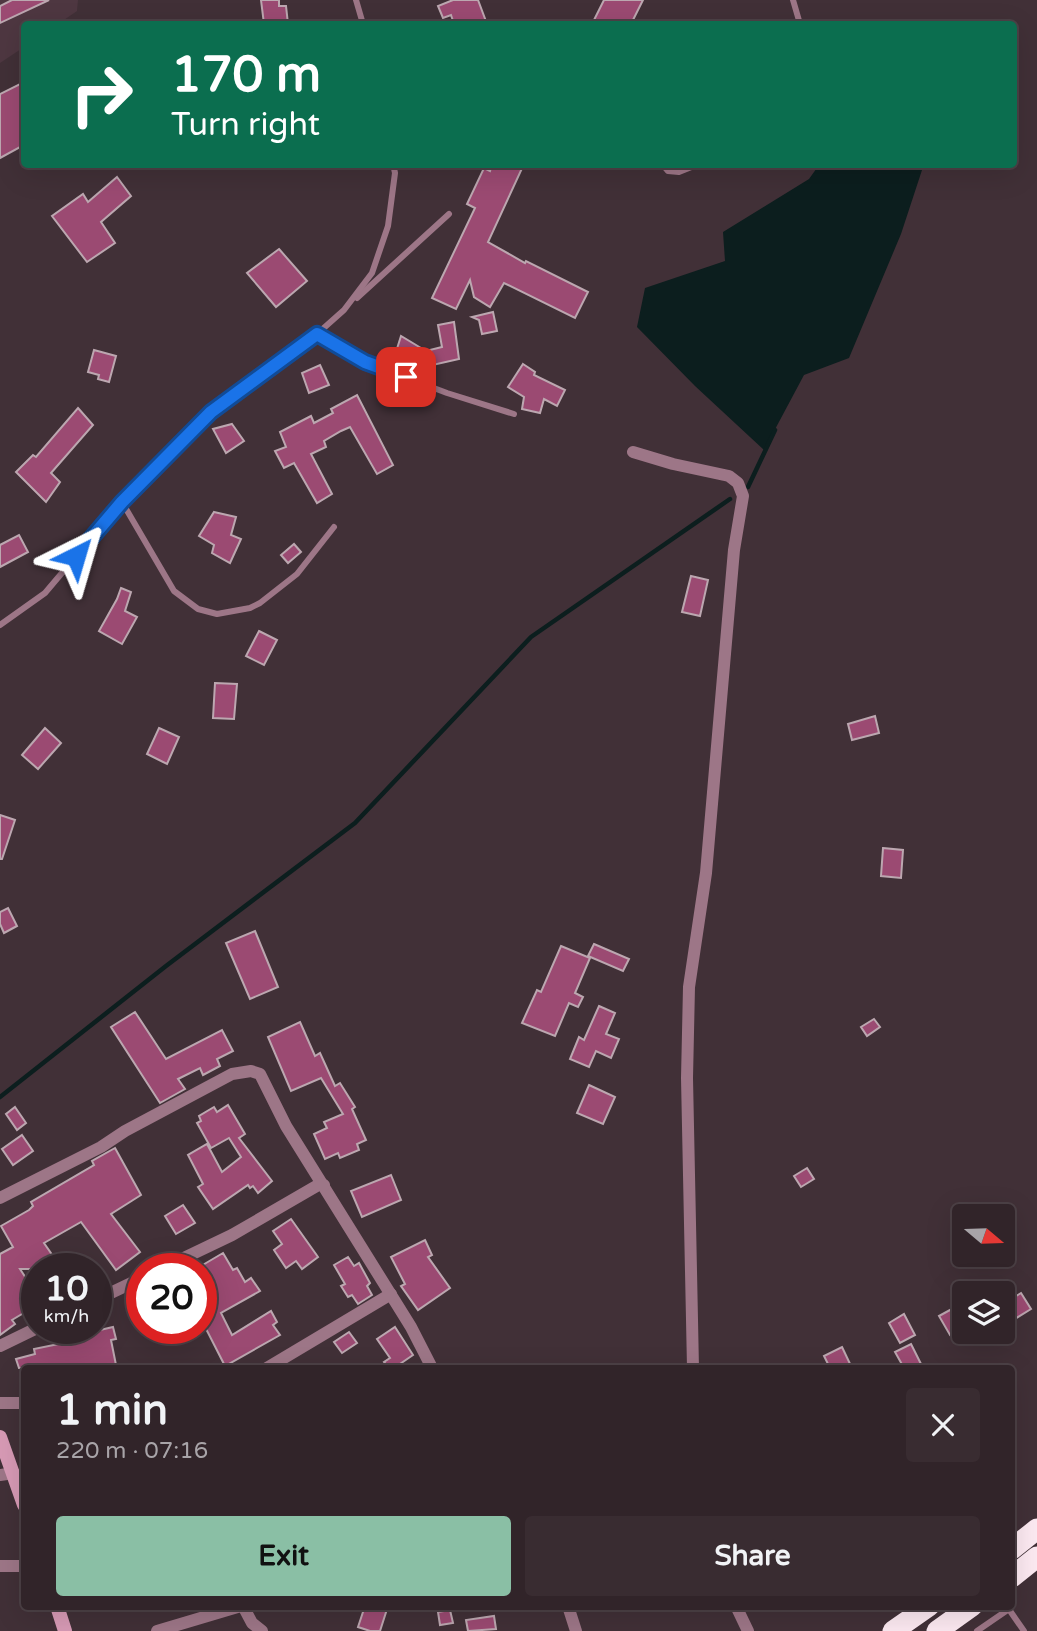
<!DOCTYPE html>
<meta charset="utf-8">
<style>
body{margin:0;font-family:"Varela Round",sans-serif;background:#392c31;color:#f1f3f6;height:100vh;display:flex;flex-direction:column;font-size:26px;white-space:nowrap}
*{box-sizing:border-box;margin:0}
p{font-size:23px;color:#a8a4a8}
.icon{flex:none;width:38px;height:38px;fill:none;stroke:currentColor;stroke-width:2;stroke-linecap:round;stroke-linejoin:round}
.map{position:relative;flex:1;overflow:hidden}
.panel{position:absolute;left:21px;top:1365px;width:994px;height:245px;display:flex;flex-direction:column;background:#312429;border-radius:7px;box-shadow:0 7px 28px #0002,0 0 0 2px #4c4146}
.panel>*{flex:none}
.guide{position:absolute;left:21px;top:21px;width:996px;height:147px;border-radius:7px;box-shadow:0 7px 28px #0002,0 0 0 2px #4c4146;background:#0b6e4f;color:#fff;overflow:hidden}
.needle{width:46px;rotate:109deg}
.controls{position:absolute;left:952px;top:1204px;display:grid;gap:14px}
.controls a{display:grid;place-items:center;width:63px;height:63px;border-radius:7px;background:#312429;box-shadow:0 7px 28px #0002,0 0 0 2px #4c4146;font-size:35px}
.speed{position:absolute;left:21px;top:1253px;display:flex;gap:14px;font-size:35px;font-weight:700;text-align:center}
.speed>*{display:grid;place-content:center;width:91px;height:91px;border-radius:50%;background:#312429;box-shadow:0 7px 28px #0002,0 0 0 2px #4c4146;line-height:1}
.speed small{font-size:18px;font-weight:400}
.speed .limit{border:10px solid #d22;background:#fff;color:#111}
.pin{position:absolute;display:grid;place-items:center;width:60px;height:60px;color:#fff;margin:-30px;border-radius:14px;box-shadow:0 4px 10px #0006}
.me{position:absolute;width:77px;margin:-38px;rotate:40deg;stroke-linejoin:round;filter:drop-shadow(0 0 5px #0008)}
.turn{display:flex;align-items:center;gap:24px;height:147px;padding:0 35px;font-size:32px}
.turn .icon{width:91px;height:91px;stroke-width:2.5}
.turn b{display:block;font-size:49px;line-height:60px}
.round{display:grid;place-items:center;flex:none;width:74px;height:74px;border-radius:7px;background:#392c31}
.headline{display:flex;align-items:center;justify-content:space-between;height:119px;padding:0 35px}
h1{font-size:42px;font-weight:800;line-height:52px}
.action{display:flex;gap:14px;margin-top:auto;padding:14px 35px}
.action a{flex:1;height:80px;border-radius:7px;background:#8abfa5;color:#111;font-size:28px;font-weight:800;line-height:80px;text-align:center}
.action a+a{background:#392c31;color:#f1f3f6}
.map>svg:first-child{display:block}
</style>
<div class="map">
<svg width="1037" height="1631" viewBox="0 0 1037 1631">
<rect width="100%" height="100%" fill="#413037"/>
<polygon fill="#4e3741" points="0,0 78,0 77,11 58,24 24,24 24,47 0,63"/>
<polygon fill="#0c1e1e" points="819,165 923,164 923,167 901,234 849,358 804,375 764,450 695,386 637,327 645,288 725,261 723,232 809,179"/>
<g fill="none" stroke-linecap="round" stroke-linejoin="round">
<g stroke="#0c1e1e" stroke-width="4.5">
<polyline points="748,487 775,430"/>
<polyline points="0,1097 166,966 355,823 531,637 730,499"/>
</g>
</g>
<g fill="#9b4a72" stroke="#bca7b0" stroke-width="2">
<polygon points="12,0 49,0 0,23 0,6"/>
<polygon points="261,0 279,0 279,6 286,6 288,24 264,24"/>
<polygon points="453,0 478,0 487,24 454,24 451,15 443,18 438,6"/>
<polygon points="604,0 643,0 631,24 592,24"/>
<polygon points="24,82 24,145 0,158 0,94"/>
<polygon points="492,164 524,164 488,242 525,263 526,261 588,292 575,318 504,283 490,307 474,297 470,280 456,309 432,298 475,208 467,204 484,168 490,171"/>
<polygon points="117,177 131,196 101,222 115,243 87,262 52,216 83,194 88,202"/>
<polygon points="279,249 307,281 276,307 247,273"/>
<polygon points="493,312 497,331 482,334 479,320 472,317"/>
<polygon points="454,322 459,359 415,369 395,355 401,336 426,351 442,347 438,325"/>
<polygon points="94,350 116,356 109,382 98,379 99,375 88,372"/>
<polygon points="523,364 535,372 534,375 565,390 557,406 544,399 540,413 522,409 524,397 508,387"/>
<polygon points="320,365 329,385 309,393 302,373"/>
<polygon points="357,395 393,465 377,474 350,427 341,431 324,441 326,447 311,454 332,494 317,503 294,463 284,468 275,451 286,447 280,432 311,416 314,423 333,413 331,409"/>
<polygon points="78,408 93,425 51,473 60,482 46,502 16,472 33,455 36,457"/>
<polygon points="232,424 244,441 226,453 213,429"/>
<polygon points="214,512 236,517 231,535 241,539 230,563 212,553 214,545 199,536"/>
<polygon points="19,535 28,552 0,567 0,545"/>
<polygon points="294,544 301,552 288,563 281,555"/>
<polygon points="691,576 708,580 700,616 682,612"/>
<polygon points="121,588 131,592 125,611 137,617 122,644 99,631 117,599"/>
<polygon points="259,631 277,640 264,665 246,656"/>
<polygon points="215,683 237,684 234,719 213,718"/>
<polygon points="875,716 879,733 852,740 848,724"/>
<polygon points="45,728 61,743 38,769 22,755"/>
<polygon points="159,728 179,737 167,764 147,754"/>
<polygon points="0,815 15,820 2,859 0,859"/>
<polygon points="883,848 903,850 901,878 881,876"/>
<polygon points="8,908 17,926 4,933 0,924 0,912"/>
<polygon points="255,931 278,987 250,999 226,943"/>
<polygon points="594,944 629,959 623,971 588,956"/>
<polygon points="561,946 590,958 575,993 583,997 578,1007 569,1003 555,1036 522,1023 537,990 541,992"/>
<polygon points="599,1006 615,1013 606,1034 619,1039 611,1058 596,1051 589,1067 570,1059 579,1037 584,1040"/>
<polygon points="135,1012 166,1059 222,1030 233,1051 217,1059 220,1066 203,1075 200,1068 178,1079 185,1089 160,1103 111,1027"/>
<polygon points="874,1019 880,1027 867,1036 861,1027"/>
<polygon points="300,1022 315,1056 320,1053 335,1086 340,1083 355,1107 352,1109 366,1140 357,1144 359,1150 340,1158 338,1153 325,1159 314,1134 327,1128 324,1122 343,1114 321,1078 291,1091 268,1037"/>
<polygon points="589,1085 615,1097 603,1124 577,1113"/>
<polygon points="228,1105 245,1134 239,1138 272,1181 258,1193 253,1186 250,1188 248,1185 213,1209 198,1187 203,1184 188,1155 207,1144 222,1172 241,1157 229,1138 211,1148 197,1123 201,1121 199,1116 214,1107 217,1112"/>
<polygon points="15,1107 26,1123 17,1130 6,1114"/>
<polygon points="22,1135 33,1151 13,1165 2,1149"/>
<polygon points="115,1148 141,1195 111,1214 140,1252 116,1270 81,1222 44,1243 62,1269 20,1269 37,1295 37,1305 12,1320 15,1324 0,1335 0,1254 13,1247 1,1226 29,1210 33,1206 31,1202 94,1165 92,1161"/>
<polygon points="807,1168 814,1179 801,1187 794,1176"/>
<polygon points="391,1175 401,1200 362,1217 351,1191"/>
<polygon points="183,1205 195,1223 176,1234 165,1216"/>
<polygon points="291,1219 318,1257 302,1269 296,1261 286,1268 274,1250 282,1244 273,1231"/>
<polygon points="425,1240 432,1255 428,1257 450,1288 418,1310 401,1286 405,1284 391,1257"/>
<polygon points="223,1253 233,1270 237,1268 245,1282 251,1278 260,1291 221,1313 232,1335 271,1311 277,1322 273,1325 280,1335 225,1366 201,1319 201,1266"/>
<polygon points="348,1257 354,1266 359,1263 370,1283 367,1286 372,1295 358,1304 352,1295 348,1297 341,1286 345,1284 334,1265"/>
<polygon points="1021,1293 1031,1309 1010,1322 1003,1310 1003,1304"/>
<polygon points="961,1304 964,1311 964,1327 950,1335 939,1316"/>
<polygon points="904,1314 915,1335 900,1343 889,1323"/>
<polygon points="113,1327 116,1339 111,1340 116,1365 99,1368 60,1368 59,1366 49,1368 19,1368 16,1359 35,1354 34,1349 88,1338 87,1333"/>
<polygon points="395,1327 413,1355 394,1368 389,1368 384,1362 390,1358 377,1339"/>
<polygon points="349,1332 357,1343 342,1353 334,1342"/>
<polygon points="911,1344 922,1366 916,1368 904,1368 895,1352"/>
<polygon points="842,1347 852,1368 830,1368 824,1356"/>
<polygon points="365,1606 388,1606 380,1631 370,1631 358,1627"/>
<polygon points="450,1610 453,1623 440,1625 438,1612"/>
<polygon points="494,1616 496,1629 468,1631 466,1620"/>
</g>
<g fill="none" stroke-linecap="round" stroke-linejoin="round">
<g stroke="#9d7687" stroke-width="6">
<polyline points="356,0 363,24"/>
<polyline points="793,0 800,24"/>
<polyline points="662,164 668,171 679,172 699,164"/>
<polyline points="357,298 449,214"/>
<polyline points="317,334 365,362 447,393 514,414"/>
<polyline points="122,502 174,591 198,609 217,614 250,608 260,603 297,574 334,527"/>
<polyline points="0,625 45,593 122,502 210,412 317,334 344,310 372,273 388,226 395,173 393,164"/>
<polyline points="1008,1608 1024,1631"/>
<polyline points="977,1631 1009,1609"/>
</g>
<g stroke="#9d7687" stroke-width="12">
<polyline points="633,452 673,464 729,476 738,483 743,496 734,550 706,873 689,987 687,1078 693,1368"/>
<polyline points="0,1198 101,1147 125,1131 232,1074 251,1071 260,1074 286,1126 411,1327 432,1368"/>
<polyline points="161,1269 232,1235 320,1184 324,1185"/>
<polyline points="96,1300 142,1278"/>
<polyline points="0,1346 37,1328"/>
<polyline points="267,1368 391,1294"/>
<polyline points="0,1403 24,1403"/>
<polyline points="0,1475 14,1473"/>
<polyline points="0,1566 24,1566"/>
<polyline points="243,1606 252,1623 262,1631"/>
<polyline points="568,1606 576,1631"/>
<polyline points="736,1606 748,1631"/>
<polyline points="157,1631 241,1606"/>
</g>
<g stroke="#d79ab5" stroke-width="14">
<polyline points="0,1437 24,1505"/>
<polyline points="57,1606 65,1631"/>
</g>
<g stroke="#fce9f1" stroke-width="21">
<polyline points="1012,1549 1037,1529"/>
<polyline points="1012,1577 1037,1557"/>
<polyline points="893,1631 929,1606"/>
<polyline points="937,1631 972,1606"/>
</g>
</g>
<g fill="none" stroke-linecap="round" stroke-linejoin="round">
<g stroke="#114b97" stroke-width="18">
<polyline id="route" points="76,556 122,502 211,412 317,334 365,362 406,377"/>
</g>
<use href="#route" stroke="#1a73e8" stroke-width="12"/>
</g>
</svg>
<div class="controls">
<a><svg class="needle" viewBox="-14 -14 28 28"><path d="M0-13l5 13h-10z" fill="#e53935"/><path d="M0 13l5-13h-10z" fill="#a8a4a8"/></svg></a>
<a><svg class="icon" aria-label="layers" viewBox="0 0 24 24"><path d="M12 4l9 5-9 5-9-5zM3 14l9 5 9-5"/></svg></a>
</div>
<div class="speed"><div>10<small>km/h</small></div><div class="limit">20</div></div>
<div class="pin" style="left:406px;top:377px;background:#d93025"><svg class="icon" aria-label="arrive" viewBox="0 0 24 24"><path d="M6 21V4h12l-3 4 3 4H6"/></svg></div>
<svg class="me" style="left:76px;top:556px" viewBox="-20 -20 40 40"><path d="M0-17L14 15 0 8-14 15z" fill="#1a73e8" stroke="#fff" stroke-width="4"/></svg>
<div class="guide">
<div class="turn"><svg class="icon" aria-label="right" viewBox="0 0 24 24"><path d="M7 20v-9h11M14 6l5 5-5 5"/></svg><div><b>170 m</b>Turn right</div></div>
</div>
<section class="panel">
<div class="headline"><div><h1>1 min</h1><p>220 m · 07:16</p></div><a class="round"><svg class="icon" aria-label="close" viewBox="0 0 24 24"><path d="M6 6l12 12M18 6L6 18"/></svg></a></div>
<div class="action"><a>Exit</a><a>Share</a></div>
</section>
</div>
